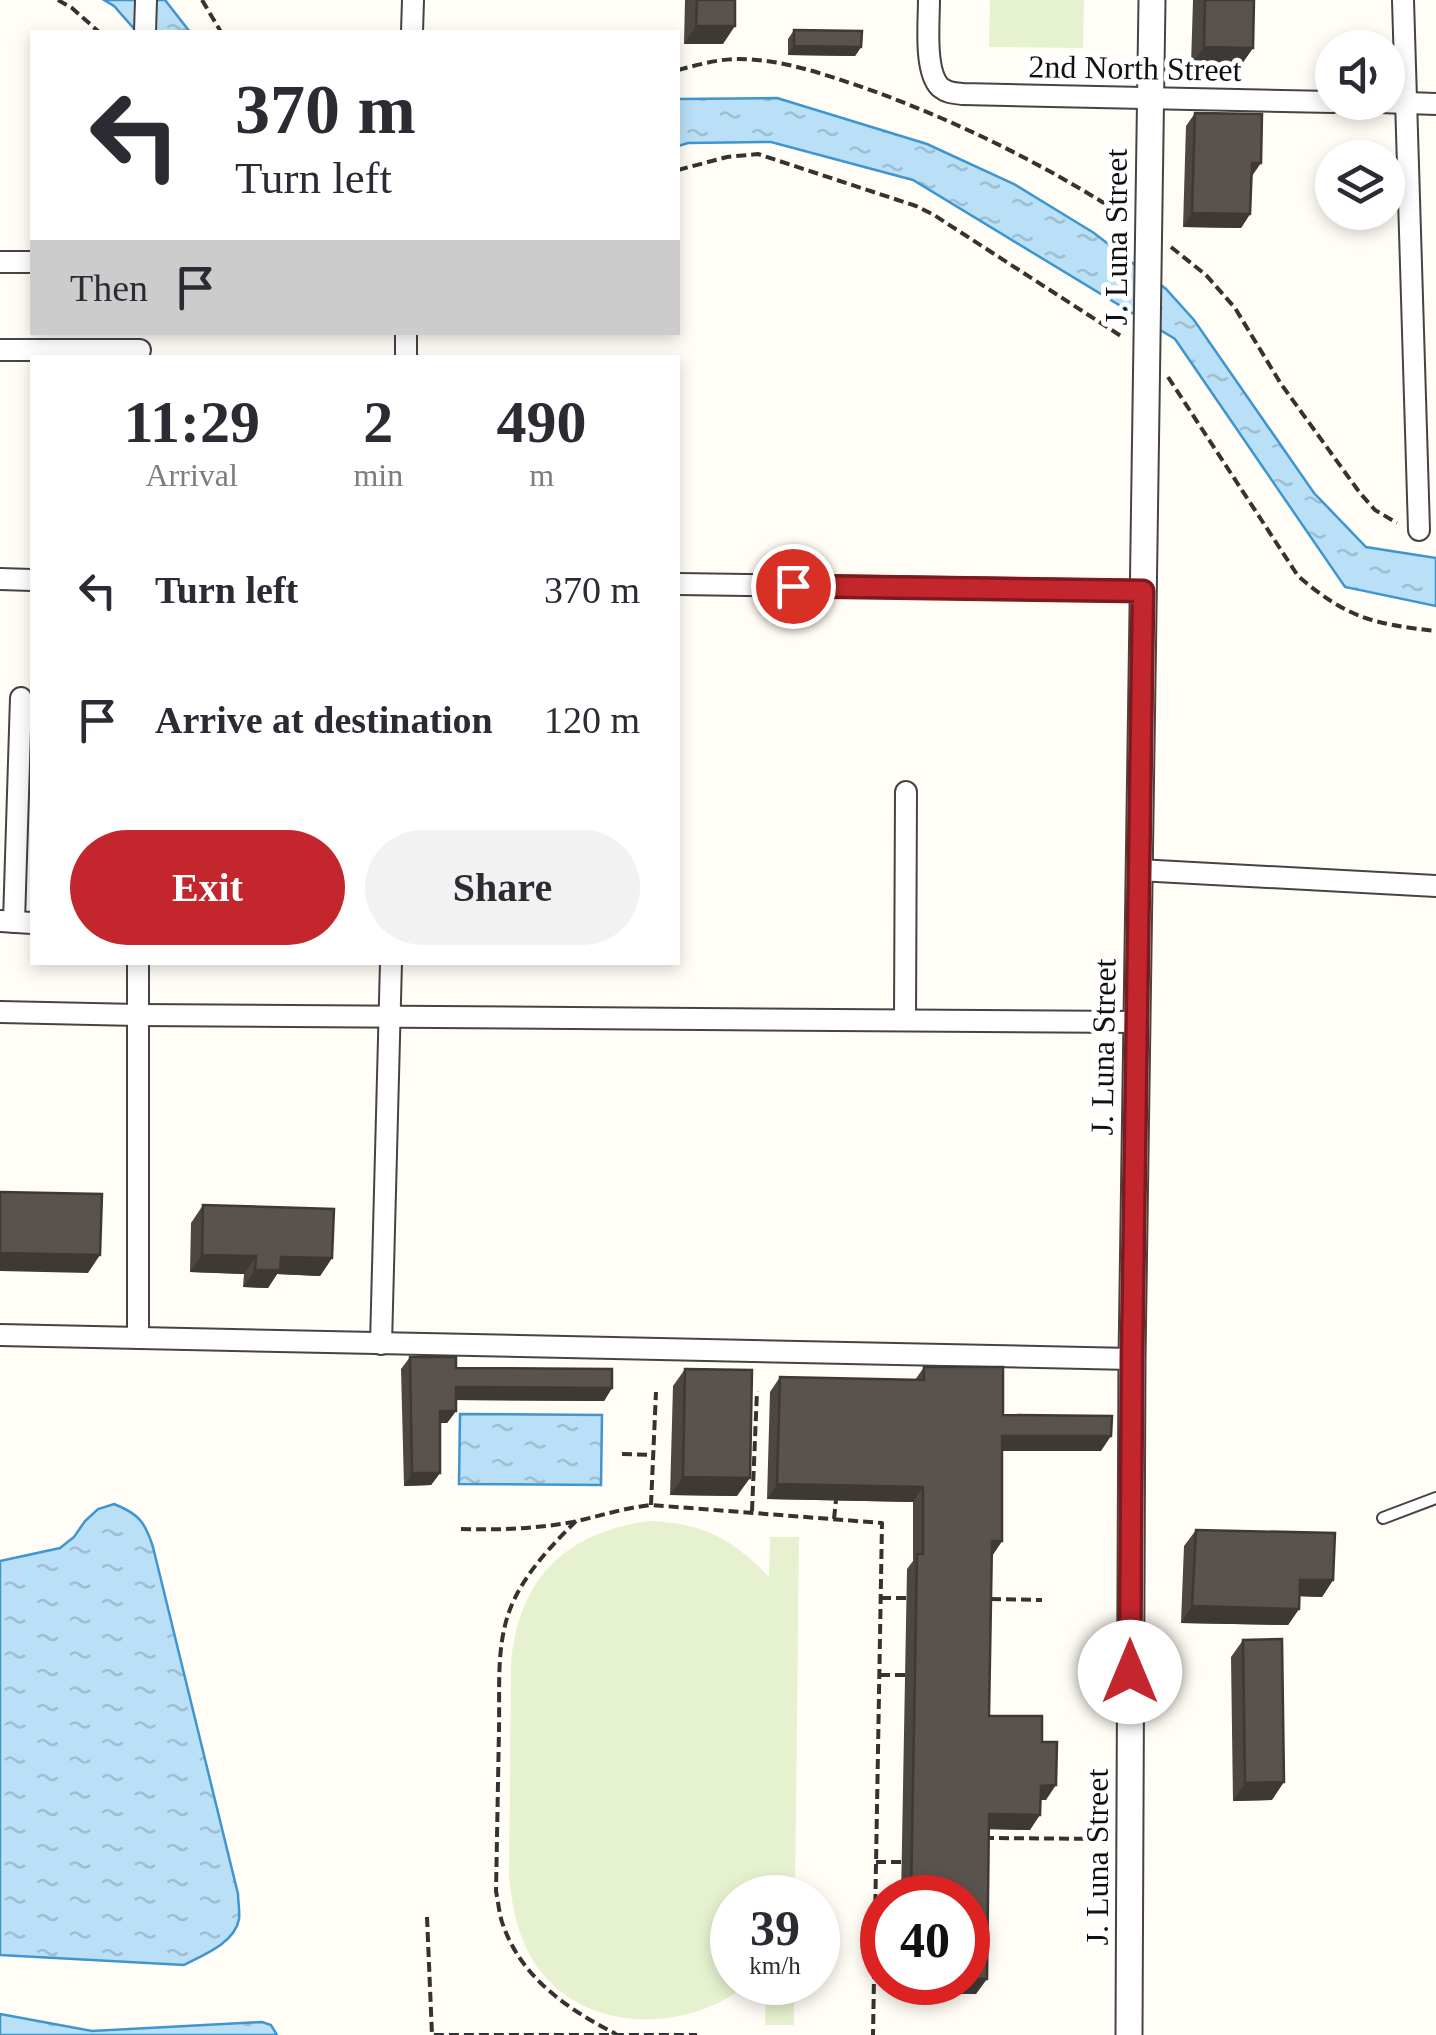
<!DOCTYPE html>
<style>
body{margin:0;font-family:Georgia,serif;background:#f2f2f3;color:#2b2b33;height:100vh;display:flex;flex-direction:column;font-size:38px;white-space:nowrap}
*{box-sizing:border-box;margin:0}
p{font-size:32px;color:#7c7c81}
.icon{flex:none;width:55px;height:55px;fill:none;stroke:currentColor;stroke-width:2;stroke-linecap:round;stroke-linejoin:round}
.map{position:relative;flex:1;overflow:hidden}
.details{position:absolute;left:30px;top:355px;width:650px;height:610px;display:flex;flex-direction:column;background:#fff;border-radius:0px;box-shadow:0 5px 15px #0003}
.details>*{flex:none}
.banner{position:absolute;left:30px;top:30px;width:650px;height:305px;border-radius:0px;box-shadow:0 5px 15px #0003;background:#fff;color:#2b2b33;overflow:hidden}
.tools{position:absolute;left:1315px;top:30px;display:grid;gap:20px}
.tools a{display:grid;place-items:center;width:90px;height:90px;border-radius:50%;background:#fff;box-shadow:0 5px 15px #0003;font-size:50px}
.speed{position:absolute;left:710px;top:1875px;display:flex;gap:20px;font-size:50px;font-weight:700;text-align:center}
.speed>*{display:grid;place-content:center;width:130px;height:130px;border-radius:50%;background:#fff;box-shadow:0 5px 15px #0003;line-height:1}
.speed small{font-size:25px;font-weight:400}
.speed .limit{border:15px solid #d22;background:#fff;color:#111}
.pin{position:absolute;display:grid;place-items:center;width:85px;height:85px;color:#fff;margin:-42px;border:5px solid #fff;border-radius:50%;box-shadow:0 2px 10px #0007}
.me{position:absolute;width:110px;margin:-55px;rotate:0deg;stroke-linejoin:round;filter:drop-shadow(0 0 8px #0008)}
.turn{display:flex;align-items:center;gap:35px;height:210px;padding:0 40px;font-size:45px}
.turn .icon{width:130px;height:130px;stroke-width:2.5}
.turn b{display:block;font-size:70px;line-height:85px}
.then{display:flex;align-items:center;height:95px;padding:0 40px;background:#0003;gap:20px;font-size:38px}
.eta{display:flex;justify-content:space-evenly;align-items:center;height:170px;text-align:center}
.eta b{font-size:60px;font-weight:800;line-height:70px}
.button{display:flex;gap:20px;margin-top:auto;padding:20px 40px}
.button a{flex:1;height:115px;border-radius:60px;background:#c4262e;color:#fff;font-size:40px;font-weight:800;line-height:115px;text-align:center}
.button a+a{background:#f2f2f3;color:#2b2b33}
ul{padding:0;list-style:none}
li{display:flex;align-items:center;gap:30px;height:130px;padding:0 40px}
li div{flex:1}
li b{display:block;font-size:38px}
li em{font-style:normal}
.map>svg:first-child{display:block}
</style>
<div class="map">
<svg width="1436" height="2035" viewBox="0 0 1436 2035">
<defs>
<pattern id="water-ripples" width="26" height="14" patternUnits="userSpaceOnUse" patternTransform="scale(2.5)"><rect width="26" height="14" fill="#b9e0f7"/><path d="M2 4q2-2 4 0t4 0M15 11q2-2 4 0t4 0" fill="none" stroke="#9ebfd3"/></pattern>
</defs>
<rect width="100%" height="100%" fill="#fffdf5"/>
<g fill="#e6f2cf">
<polygon points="990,0 1084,0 1083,48 989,47"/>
<path d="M649 1521C702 1523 732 1538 769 1577L770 1537H799L795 1897 732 1898V1982L749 1983C687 2035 578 2035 532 1959 517 1933 512 1906 509 1877L511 1668C517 1581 563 1533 649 1521Z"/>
<polygon points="766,1983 794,1983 794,2025 765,2025"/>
</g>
<g fill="url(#water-ripples)" stroke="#3f96cf" stroke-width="2.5">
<polygon points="104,0 165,0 190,32 137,32 114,6"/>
<polygon points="777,98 927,144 1014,184 1094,233 1166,289 1194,320 1314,493 1366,547 1436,558 1436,606 1345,587 1175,339 913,180 771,142 688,143 678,146 678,99"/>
<polygon points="460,1414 602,1415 601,1485 459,1484"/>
<path d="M114 1504C139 1514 145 1522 153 1547L238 1894C238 1902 240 1911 239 1919 235 1943 203 1955 184 1965L0 1955V1561L60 1548 74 1537 85 1521 98 1509Z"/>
<polygon points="0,2014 92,2031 262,2022 271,2025 277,2035 0,2035"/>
</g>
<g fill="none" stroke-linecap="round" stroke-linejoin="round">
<g stroke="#444" stroke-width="14">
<polyline id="service" points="1383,1518 1436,1498"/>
</g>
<g stroke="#444" stroke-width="24">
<g id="minor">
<path d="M929 0C929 22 924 71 940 87 947 93 954 93 963 94L1332 102"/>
<polyline points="1403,0 1419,530"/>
<polyline points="145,32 146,0"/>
<polyline points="412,32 413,0"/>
<polyline points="1380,102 1436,104"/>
<polyline points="0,262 32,262"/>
<polyline points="0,350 140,350"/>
<polyline points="406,358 406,332"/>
<polyline points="0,579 32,580"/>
<polyline points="678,584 1143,591"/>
<polyline points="1138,870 1436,886"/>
<polyline points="0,921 32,923"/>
<polyline points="14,922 21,698"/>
<polyline points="0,1012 138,1015 1136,1022"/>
<polyline points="905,1020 906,792"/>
<polyline points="0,1335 1132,1359"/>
<polyline points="138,1338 138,962"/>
<polyline points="381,1344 391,962"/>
</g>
</g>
<g stroke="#444" stroke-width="29">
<polyline id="tertiary" points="1129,2035 1132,1359 1152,0"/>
</g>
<g stroke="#333" stroke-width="4" stroke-dasharray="10 5" stroke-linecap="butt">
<polyline points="58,0 72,8 99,32"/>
<polyline points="202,0 221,32"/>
<path d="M678 70C697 65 718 59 738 59 782 59 823 74 865 88 957 121 1044 164 1126 217"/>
<polyline points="678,170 727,157 758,154 916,206 934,215 1124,338"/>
<polyline points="1171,247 1206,275 1235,308 1281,384 1360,493 1375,510 1397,523"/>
<path d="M1168 377 1298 576C1347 618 1373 624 1436 631"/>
<polyline points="622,1454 654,1455"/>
<polyline points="651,1505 656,1392"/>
<polyline points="752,1511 757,1391"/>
<polyline points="834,1519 836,1500"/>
<path d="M576 1521C553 1544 528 1570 514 1600 495 1639 500 1687 499 1729 498 1783 497 1837 496 1891 498 1901 499 1912 502 1922 520 1977 567 2009 616 2034"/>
<path d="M461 1529C499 1530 535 1529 573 1522 600 1516 624 1508 651 1505L882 1523 873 2035"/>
<polyline points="881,1598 906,1598"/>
<polyline points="991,1599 1042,1600"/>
<polyline points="880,1675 905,1675"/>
<polyline points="984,1838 1110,1839"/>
<polyline points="876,1862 902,1862"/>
<polyline points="427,1917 432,2035 697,2035"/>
</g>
<use href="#service" stroke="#fff" stroke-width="10"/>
<use href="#minor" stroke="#fff" stroke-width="20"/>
<use href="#tertiary" stroke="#fff" stroke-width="25"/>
</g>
<g fill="#4d4742">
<polygon points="685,0 735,0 723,44 684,44"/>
<polygon points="1193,0 1254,0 1253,48 1241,65 1191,65"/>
<polygon points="794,30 861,47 855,56 788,55 788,39"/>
<polygon points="1195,113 1251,176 1250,214 1241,228 1183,227 1186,126"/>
<polygon points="203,1205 332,1258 320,1276 277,1274 268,1288 243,1287 244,1274 190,1272 191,1223"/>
<polygon points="410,1357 456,1368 612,1388 604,1401 456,1400 456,1411 447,1423 440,1423 440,1473 431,1485 404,1486 401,1369"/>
<polygon points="924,1367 1003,1415 1101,1451 1002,1451 1002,1541 992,1556 989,1716 1042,1742 1046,1800 1041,1800 1030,1830 989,1829 976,1994 899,1993 900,1982 968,1982 968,1898 901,1898 907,1569 913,1561 913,1502 767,1499 770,1392 780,1377 915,1380"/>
<polygon points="685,1369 737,1496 670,1495 673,1386"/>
<polygon points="1196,1530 1333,1580 1322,1597 1300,1596 1299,1609 1288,1625 1181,1623 1184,1546"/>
<polygon points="1243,1640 1272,1800 1233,1801 1231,1657"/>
</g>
<g fill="#3f3936">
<polygon points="696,26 735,26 723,44 684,44"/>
<polygon points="794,46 861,47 855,56 788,55"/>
<polygon points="1204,47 1253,48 1241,65 1191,65"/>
<polygon points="1252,163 1261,163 1252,176"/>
<polygon points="1192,213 1250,214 1241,228 1183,227"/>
<polygon points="0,1253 100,1255 88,1273 0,1271"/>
<polygon points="202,1255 256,1256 244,1274 190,1272"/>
<polygon points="281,1257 332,1258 320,1276 277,1274 268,1288 243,1287 255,1270"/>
<polygon points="456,1387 612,1388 604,1401 447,1400"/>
<polygon points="440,1411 456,1411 447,1423 431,1423"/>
<polygon points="1002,1436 1111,1436 1101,1451 992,1451"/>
<polygon points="412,1473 440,1473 431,1485 404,1486"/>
<polygon points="683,1477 750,1478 737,1496 670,1495"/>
<polygon points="777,1484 923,1487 913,1502 767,1499"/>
<polygon points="992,1541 1002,1541 992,1556"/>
<polygon points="1300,1580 1333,1580 1322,1597 1289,1596"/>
<polygon points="1192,1606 1299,1609 1288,1625 1181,1623"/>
<polygon points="1284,1782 1272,1800 1233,1801 1245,1783"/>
<polygon points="1056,1785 1046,1800 1031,1800 1041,1786"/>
<polygon points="989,1814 1040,1815 1030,1830 979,1829"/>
<polygon points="968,1979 987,1979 976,1994 899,1993 907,1982 968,1982"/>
</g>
<g fill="#5a524d" stroke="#3f3936" stroke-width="2.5">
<polygon points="697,0 735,0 735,26 696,26"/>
<polygon points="1205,0 1254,0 1253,48 1204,47"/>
<polygon points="794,30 862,31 861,47 794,46"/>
<polygon points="1195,113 1262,114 1261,163 1252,163 1250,214 1192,213"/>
<polygon points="0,1192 102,1194 100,1255 0,1253"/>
<polygon points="203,1205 334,1209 332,1258 281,1257 280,1270 255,1270 256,1256 202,1255"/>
<polygon points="410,1357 456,1357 456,1368 612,1369 612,1388 456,1387 456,1411 440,1411 440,1473 412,1473"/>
<polygon points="924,1367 1003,1367 1003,1415 1112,1416 1111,1436 1002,1436 1002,1541 992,1541 989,1716 1042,1716 1042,1742 1057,1742 1056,1785 1041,1786 1040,1815 989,1814 987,1979 968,1979 968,1898 911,1898 917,1554 923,1554 923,1487 777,1484 780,1377 924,1380"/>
<polygon points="685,1369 752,1370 750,1478 683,1477"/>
<polygon points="1196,1530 1335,1533 1333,1580 1300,1580 1299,1609 1192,1606"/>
<polygon points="1282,1639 1284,1782 1245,1783 1243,1640"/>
</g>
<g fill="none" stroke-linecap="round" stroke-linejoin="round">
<g stroke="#7f191e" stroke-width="25">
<polyline id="route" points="793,586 1143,591 1132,1360 1130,1672"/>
</g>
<use href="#route" stroke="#c4262e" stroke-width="18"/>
</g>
<g text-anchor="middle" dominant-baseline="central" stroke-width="10" stroke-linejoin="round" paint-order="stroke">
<g font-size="32" fill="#111" stroke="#fff">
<text transform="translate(1135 68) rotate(1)">2nd North Street</text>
<text transform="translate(1116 237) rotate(-90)">J. Luna Street</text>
<text transform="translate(1103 1047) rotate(-89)">J. Luna Street</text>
<text transform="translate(1097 1857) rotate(-90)">J. Luna Street</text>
</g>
</g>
</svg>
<div class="tools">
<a><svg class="icon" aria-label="sound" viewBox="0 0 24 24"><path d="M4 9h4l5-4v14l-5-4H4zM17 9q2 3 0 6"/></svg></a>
<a><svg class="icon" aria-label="layers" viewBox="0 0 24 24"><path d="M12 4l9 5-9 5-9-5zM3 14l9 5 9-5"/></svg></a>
</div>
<div class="speed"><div>39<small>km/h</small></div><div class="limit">40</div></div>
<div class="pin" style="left:793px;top:586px;background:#d93025"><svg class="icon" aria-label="arrive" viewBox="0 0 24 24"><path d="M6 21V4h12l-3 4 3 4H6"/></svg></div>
<svg class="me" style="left:1130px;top:1672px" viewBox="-20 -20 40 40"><circle r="19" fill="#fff"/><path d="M0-13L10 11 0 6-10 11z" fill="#c4262e"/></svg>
<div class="banner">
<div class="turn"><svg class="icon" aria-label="left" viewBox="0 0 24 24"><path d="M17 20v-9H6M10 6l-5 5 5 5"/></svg><div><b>370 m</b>Turn left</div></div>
<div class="then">Then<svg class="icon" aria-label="arrive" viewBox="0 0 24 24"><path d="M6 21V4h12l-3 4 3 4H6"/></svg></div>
</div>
<section class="details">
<div class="eta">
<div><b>11:29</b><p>Arrival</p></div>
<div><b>2</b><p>min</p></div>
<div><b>490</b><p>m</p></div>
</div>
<ul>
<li><svg class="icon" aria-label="left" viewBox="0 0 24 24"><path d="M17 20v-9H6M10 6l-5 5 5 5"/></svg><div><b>Turn left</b></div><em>370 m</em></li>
<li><svg class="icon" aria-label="arrive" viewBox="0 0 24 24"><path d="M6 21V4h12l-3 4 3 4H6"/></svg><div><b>Arrive at destination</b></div><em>120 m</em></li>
</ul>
<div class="button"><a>Exit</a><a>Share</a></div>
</section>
</div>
